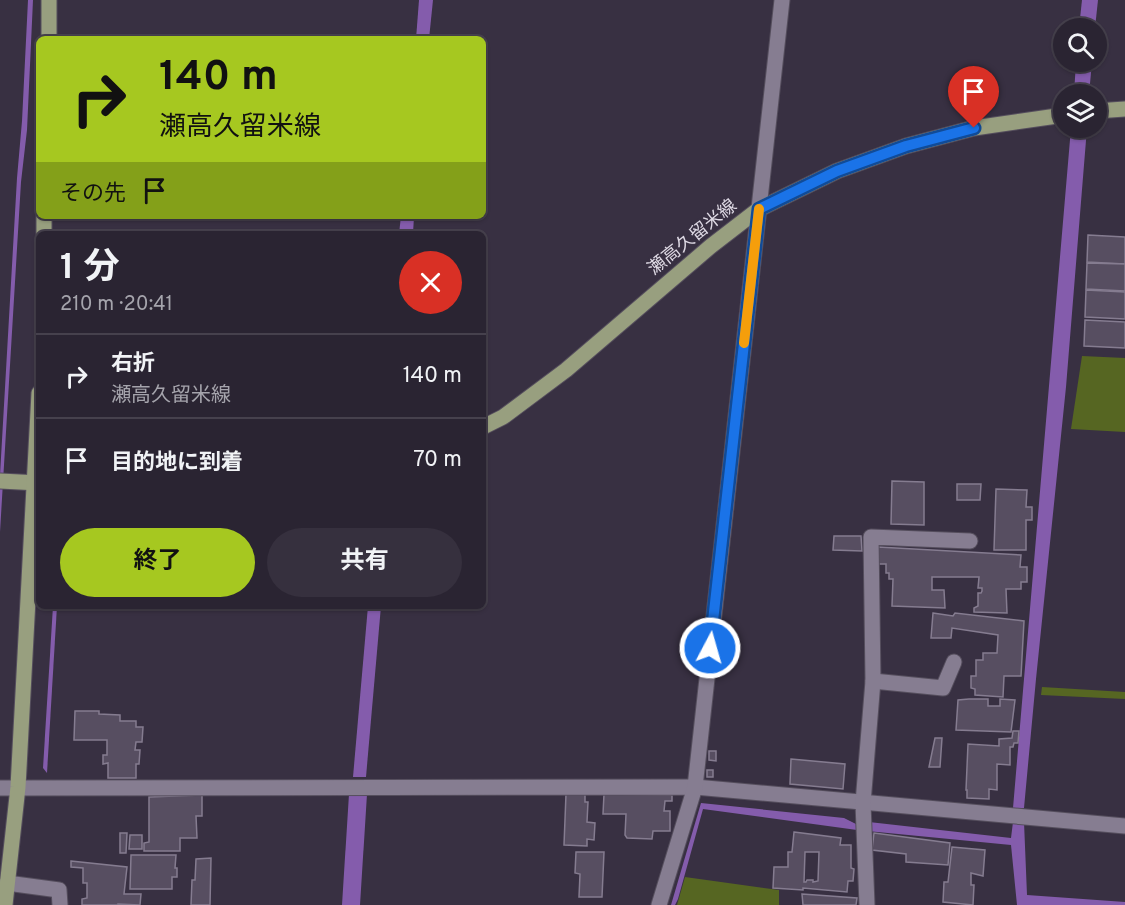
<!DOCTYPE html>
<html lang="ja">
<meta charset="utf-8">
<style>
body{margin:0;font-family:Overpass,"Noto Sans JP",sans-serif;background:#36303e;color:#f1f3f6;height:100vh;display:flex;flex-direction:column;font-size:22px;white-space:nowrap}
*{box-sizing:border-box;margin:0}
p{font-size:20px;color:#a5a4ac}
.icon{flex:none;width:33px;height:33px;fill:none;stroke:currentColor;stroke-width:2;stroke-linecap:round;stroke-linejoin:round}
.map{position:relative;flex:1;overflow:hidden}
.drawer{position:absolute;left:36px;top:231px;width:450px;height:378px;display:flex;flex-direction:column;background:#2a2432;border-radius:9px;box-shadow:0 2px 4px #0004,0 0 0 2px #46414d}
.drawer>*{flex:none}
.guide{position:absolute;left:36px;top:36px;width:450px;height:183px;border-radius:9px;box-shadow:0 2px 4px #0004,0 0 0 2px #46414d;background:#a6c820;color:#111;overflow:hidden}
.fabs{position:absolute;left:1053px;top:18px;display:grid;gap:12px}
.fabs a{display:grid;place-items:center;width:54px;height:54px;border-radius:50%;background:#2a2432;box-shadow:0 2px 4px #0004,0 0 0 2px #46414d;font-size:30px}
.pin{position:absolute;display:grid;place-items:center;width:51px;height:51px;color:#fff;margin:-62px -26px;border-radius:50% 50% 50% 0;rotate:-45deg;box-shadow:0 0 6px #0007}
.pin .icon{rotate:45deg}
.me{position:absolute;width:66px;margin:-33px;rotate:6deg;stroke-linejoin:round;filter:drop-shadow(0 0 4px #0008)}
.turn{display:flex;align-items:center;gap:21px;height:126px;padding:0 24px;font-size:27px}
.turn .icon{width:78px;height:78px;stroke-width:2.5}
.turn b{display:block;font-size:42px;line-height:51px}
.then{display:flex;align-items:center;height:57px;padding:0 24px;background:#0003;gap:12px;font-size:22px}
.round{display:grid;place-items:center;flex:none;width:63px;height:63px;border-radius:32px;background:#36303e}
.overview{display:flex;align-items:center;justify-content:space-between;height:102px;padding:0 24px}
h1{font-size:36px;font-weight:700;line-height:45px}
.cta{display:flex;gap:12px;margin-top:auto;padding:12px 24px}
.cta a{flex:1;height:69px;border-radius:36px;background:#a6c820;color:#111;font-size:24px;font-weight:700;line-height:69px;text-align:center}
.cta a+a{background:#36303e;color:#f1f3f6}
ul{padding:0;list-style:none}
li{display:flex;align-items:center;gap:18px;height:84px;padding:0 24px;border-top:2px solid #46414d}
li div{flex:1}
li b{display:block;font-size:22px}
li em{font-style:normal}
.map>svg:first-child{display:block}
</style>
<div class="map">
<svg width="1125" height="905" viewBox="0 0 1125 905">
<rect width="100%" height="100%" fill="#383042"/>
<g fill="#566622">
<polygon points="1082,356 1125,358 1125,432 1071,429"/>
<polygon points="1042,687 1125,692 1125,699 1041,695"/>
<polygon points="685,877 779,890 779,905 677,905"/>
</g>
<g fill="#845cac">
<polygon points="28,0 33,0 27,130 21,182 0,532 0,475 17,178 22,121"/>
<polygon points="419,0 433,0 429,39 416,39"/>
<polygon points="1082,0 1098,0 1095,28 1079,28"/>
<polygon points="1076,62 1092,62 1089,94 1074,94"/>
<polygon points="1071,128 1087,128 1066,387 1036,679 1024,808 1013,808"/>
<polygon points="401,216 414,216 413,234 399,234"/>
<polygon points="53,606 57,606 47,773 43,768"/>
<polygon points="368,606 381,606 366,777 353,777"/>
<polygon points="349,794 367,794 360,905 342,905"/>
<polygon points="701,803 844,818 856,824 869,822 1011,838 1013,822 1024,822 1027,895 1125,902 1125,905 1017,905 1011,845 857,830 703,809 678,899 675,905 671,905"/>
</g>
<g fill="#574e61" stroke="#857c90" stroke-width="1.5" fill-rule="evenodd">
<polygon points="1088,235 1125,237 1125,264 1087,262"/>
<polygon points="1087,263 1125,264 1125,291 1086,289"/>
<polygon points="1086,290 1125,292 1125,319 1085,317"/>
<polygon points="1085,320 1125,322 1125,348 1084,346"/>
<polygon points="892,481 924,482 924,525 891,524"/>
<polygon points="957,484 981,484 980,500 957,500"/>
<polygon points="996,489 1027,490 1026,507 1032,507 1032,520 1026,520 1026,550 994,550"/>
<polygon points="834,536 861,536 862,551 833,550"/>
<polygon points="878,547 1021,555 1020,567 1027,567 1027,582 1021,582 1021,589 1006,589 1007,613 974,612 974,608 978,606 978,593 981,593 982,591 982,588 978,588 979,577 932,577 932,590 944,590 945,608 892,606 893,579 889,579 889,573 886,573 886,564 878,564"/>
<polygon points="933,613 953,616 955,613 1024,621 1021,676 1004,676 1003,697 975,695 975,689 971,688 971,676 976,676 976,660 983,660 983,653 997,653 998,635 952,628 951,638 931,638"/>
<polygon points="969,699 988,699 988,706 1000,706 1000,699 1015,700 1011,732 956,730 958,700"/>
<polygon points="75,711 99,711 99,714 120,715 120,721 136,721 136,727 143,727 142,742 136,742 135,750 140,750 139,764 136,764 136,778 108,778 108,763 103,764 103,755 107,755 107,740 74,740"/>
<polygon points="1013,731 1019,731 1018,743 1014,743 1013,747 1010,747 1010,765 997,764 997,790 989,789 989,799 967,798 967,790 966,790 968,744 999,746 999,739 1012,738"/>
<polygon points="935,738 942,738 940,767 929,767"/>
<polygon points="709,751 716,751 716,761 709,760"/>
<polygon points="791,759 845,764 843,789 790,784"/>
<rect x="707" y="770" width="6" height="7"/>
<polygon points="566,794 585,794 585,802 588,802 587,822 595,823 594,840 587,839 587,846 564,845"/>
<polygon points="604,794 672,795 672,801 665,801 664,811 670,811 670,831 653,831 652,839 627,838 625,835 626,814 603,814"/>
<polygon points="202,795 202,816 196,816 197,838 180,838 180,851 144,851 144,843 149,842 149,797"/>
<path d="M794 832 841 838 840 845H851V868L854 869 853 881H848L847 892 803 888V890L773 888 774 867H788V852H792ZM805 852H819L818 881 813 882V880H807L806 882H804Z"/>
<polygon points="120,833 127,833 126,853 120,853"/>
<polygon points="874,833 950,843 948,865 906,862 906,854 872,850"/>
<polygon points="130,835 142,835 142,849 129,849"/>
<polygon points="952,847 985,850 983,876 971,873 971,885 974,885 973,905 943,902 944,882 948,882"/>
<polygon points="576,852 604,852 602,897 579,897 580,874 575,873"/>
<polygon points="131,855 176,855 175,868 177,868 177,877 172,877 172,889 130,889"/>
<polygon points="211,858 210,905 191,905 192,880 195,880 196,859"/>
<polygon points="71,861 127,867 124,894 141,894 140,905 118,904 118,905 82,905 82,899 87,898 87,883 83,883 83,868 71,867"/>
<polygon points="802,894 857,898 856,905 803,905"/>
</g>
<g fill="none" stroke-linecap="round" stroke-linejoin="round">
<g stroke="#554e5d" stroke-width="17">
<g id="minor">
<polyline points="873,681 943,688 954,662"/>
<polyline points="0,788 695,787 1125,826"/>
<polyline points="7,883 59,890 60,905"/>
<polyline points="659,905 695,787 782,0"/>
<polyline points="867,905 863,803 873,681 871,537 970,541"/>
</g>
</g>
<g stroke="#554e5d" stroke-width="17">
<g id="major">
<polyline points="49,39 49,0"/>
<polyline points="1096,111 1125,109"/>
<polyline points="44,234 44,216"/>
<polyline points="483,427 503,417 566,370 711,246 759,209 837,171 906,146 974,128 1064,115"/>
<polyline points="0,481 39,483"/>
<polyline points="5,905 18,787 39,393"/>
</g>
</g>
<use href="#minor" stroke="#867d91" stroke-width="15"/>
<use href="#major" stroke="#989f7f" stroke-width="15"/>
</g>
<g fill="none" stroke-linecap="round" stroke-linejoin="round">
<g stroke="#114b97" stroke-width="15">
<polyline id="route" points="710,648 759,209 837,171 906,146 974,128"/>
</g>
<use href="#route" stroke="#1a73e8" stroke-width="10"/>
<polyline stroke="#f59e0b" stroke-width="10" points="744,343 759,209"/>
</g>
<g text-anchor="middle" dominant-baseline="central" stroke-width="4.5" stroke-linejoin="round" paint-order="stroke">
<g font-size="18" fill="#ded9e4" stroke="#383042">
<text transform="translate(693 238) rotate(-39)">瀬高久留米線</text>
</g>
</g>
</svg>
<div class="fabs">
<a><svg class="icon" aria-label="search" viewBox="0 0 24 24"><circle cx="10" cy="10" r="6"/><path d="M15 15l6 6"/></svg></a>
<a><svg class="icon" aria-label="layers" viewBox="0 0 24 24"><path d="M12 4l9 5-9 5-9-5zM3 14l9 5 9-5"/></svg></a>
</div>
<div class="pin" style="left:974px;top:128px;background:#d93025"><svg class="icon" aria-label="arrive" viewBox="0 0 24 24"><path d="M6 21V4h12l-3 4 3 4H6"/></svg></div>
<svg class="me" style="left:710px;top:648px" viewBox="-20 -20 40 40"><circle r="17" fill="#1a73e8" stroke="#fff" stroke-width="3"/><path d="M0-11L8 9 0 5-8 9z" fill="#fff"/></svg>
<div class="guide">
<div class="turn"><svg class="icon" aria-label="right" viewBox="0 0 24 24"><path d="M7 20v-9h11M14 6l5 5-5 5"/></svg><div><b>140 m</b>瀬高久留米線</div></div>
<div class="then">その先<svg class="icon" aria-label="arrive" viewBox="0 0 24 24"><path d="M6 21V4h12l-3 4 3 4H6"/></svg></div>
</div>
<section class="drawer">
<div class="overview"><div><h1>1 分</h1><p>210 m · 20:41</p></div><a class="round" style="background:#d93025;color:#fff"><svg class="icon" aria-label="close" viewBox="0 0 24 24"><path d="M6 6l12 12M18 6L6 18"/></svg></a></div>
<ul>
<li><svg class="icon" aria-label="right" viewBox="0 0 24 24"><path d="M7 20v-9h11M14 6l5 5-5 5"/></svg><div><b>右折</b><p>瀬高久留米線</p></div><em>140 m</em></li>
<li><svg class="icon" aria-label="arrive" viewBox="0 0 24 24"><path d="M6 21V4h12l-3 4 3 4H6"/></svg><div><b>目的地に到着</b></div><em>70 m</em></li>
</ul>
<div class="cta"><a>終了</a><a>共有</a></div>
</section>
</div>
